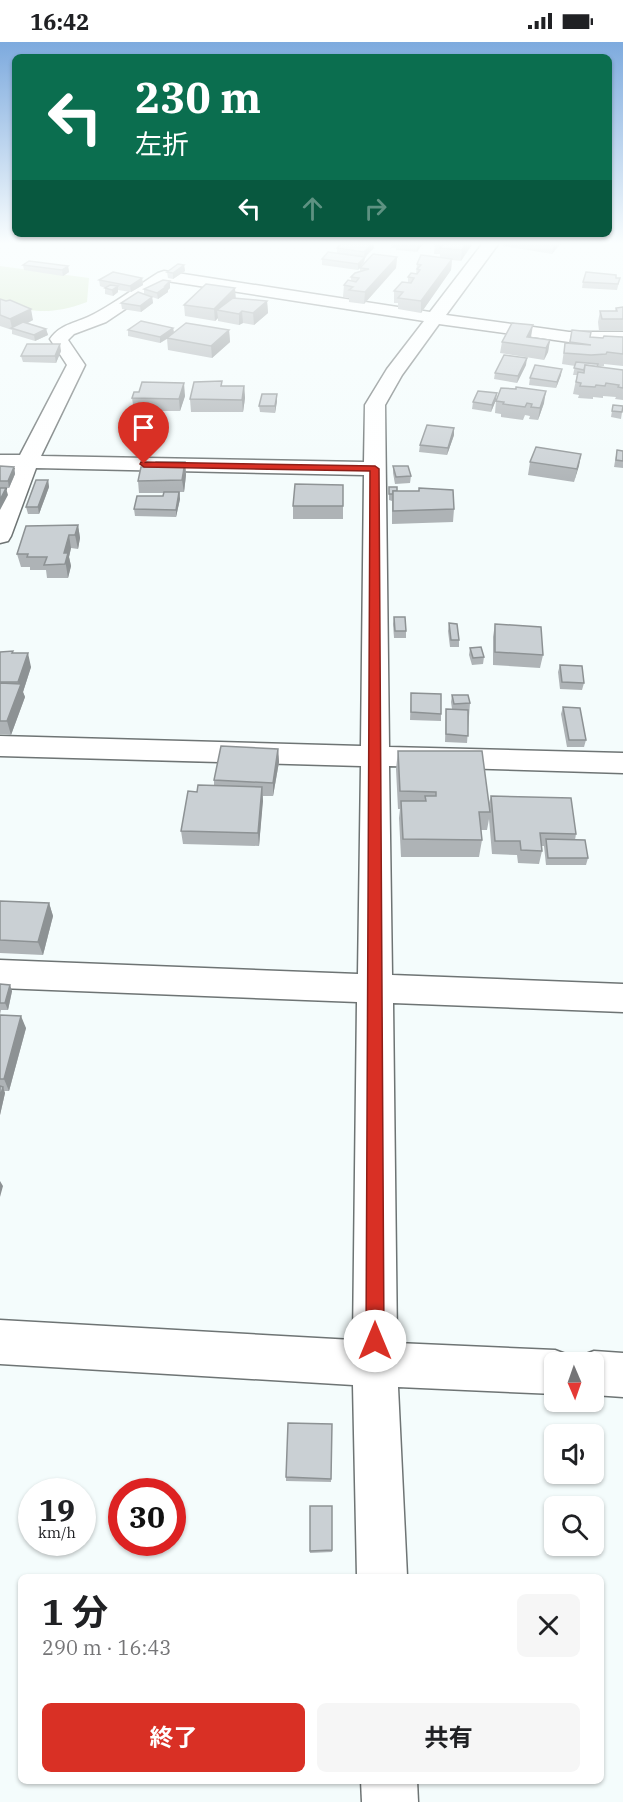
<!DOCTYPE html>
<html lang="ja">
<meta charset="utf-8">
<style>
body{margin:0;font-family:"IBM Plex Serif","Noto Sans JP",serif;background:#f6f6f6;color:#202124;height:100vh;display:flex;flex-direction:column;font-size:22px;white-space:nowrap}
*{box-sizing:border-box;margin:0}
p{font-size:20px;color:#757577}
.icon{flex:none;width:33px;height:33px;fill:none;stroke:currentColor;stroke-width:2;stroke-linecap:round;stroke-linejoin:round}
.map{position:relative;flex:1;overflow:hidden}
.sheet{position:absolute;left:18px;top:1532px;width:586px;height:210px;display:flex;flex-direction:column;background:#fff;border-radius:9px;box-shadow:0 2px 4px #0004}
.sheet>*{flex:none}
.top-card{position:absolute;left:12px;top:12px;width:600px;height:183px;border-radius:9px;box-shadow:0 2px 4px #0004;background:#0b6e4f;color:#fff;overflow:hidden}
.needle{width:39px;rotate:178deg}
.controls{position:absolute;left:544px;top:1310px;display:grid;gap:12px}
.controls a{display:grid;place-items:center;width:60px;height:60px;border-radius:9px;background:#fff;box-shadow:0 2px 4px #0004;font-size:30px}
.speed{position:absolute;left:18px;top:1436px;display:flex;gap:12px;font-size:30px;font-weight:700;text-align:center}
.speed>*{display:grid;place-content:center;width:78px;height:78px;border-radius:50%;background:#fff;box-shadow:0 2px 4px #0004;line-height:1}
.speed small{font-size:15px;font-weight:400}
.speed .limit{border:9px solid #d22;background:#fff;color:#111}
.pin{position:absolute;display:grid;place-items:center;width:51px;height:51px;color:#fff;margin:-62px -26px;border-radius:50% 50% 50% 0;rotate:-45deg;box-shadow:0 0 6px #0007}
.pin .icon{rotate:45deg}
.me{position:absolute;width:66px;margin:-33px;rotate:0deg;stroke-linejoin:round;filter:drop-shadow(0 0 4px #0008)}
.turn{display:flex;align-items:center;gap:21px;height:126px;padding:0 24px;font-size:27px}
.turn .icon{width:78px;height:78px;stroke-width:2.5}
.turn b{display:block;font-size:42px;line-height:51px}
.lanes{display:flex;align-items:center;height:57px;padding:0 24px;background:#0003;justify-content:center;gap:30px;direction:ltr}
.lanes .off{opacity:.35}
.round{display:grid;place-items:center;flex:none;width:63px;height:63px;border-radius:9px;background:#f6f6f6}
.summary{display:flex;align-items:center;justify-content:space-between;height:102px;padding:0 24px}
h1{font-size:36px;font-weight:700;line-height:45px}
.primary-button{display:flex;gap:12px;margin-top:auto;padding:12px 24px}
.primary-button a{flex:1;height:69px;border-radius:9px;background:#d93025;color:#fff;font-size:24px;font-weight:700;line-height:69px;text-align:center}
.primary-button a+a{background:#f6f6f6;color:#202124}
.status{display:flex;justify-content:space-between;align-items:center;height:42px;padding:0 30px;background:#fff;direction:ltr}
.status svg{height:16px;fill:currentColor}
.map>svg:first-child{display:block}
</style>
<div class="status"><b>16:42</b><svg viewBox="0 0 49 12"><path d="M0 12V9h3v3zM5 12V6h3v6zM10 12V3h3v9zM15 12V0h3v12zM26 1h20v11H26zM47 4h2v5h-2z"/></svg></div>
<div class="map">
<svg width="623" height="1760" viewBox="0 0 623 1760">
<rect width="100%" height="100%" fill="#f4fcfc"/>
<path fill="#cfe4c1" d="M0 224 89 236 87 260C52 273 36 270 0 263Z"/>
<g fill="none" stroke-linecap="round" stroke-linejoin="round">
<g stroke="#6e7474" stroke-width="3">
<g id="street">
<path d="M483 201H499L446 273 569 290H623V300H569L439 282 402 333 385 363 389 705 623 711V731L389 724 392 933 623 942V970L393 961 397 1301 555 1308 571 1314 573 1320H555V1352L398 1345 407 1534H357L353 1343 0 1322V1278L353 1298 357 960 0 946V918L358 932 361 724 0 714V694L361 704 364 433 36 426 11 494 8 499 0 501V465L15 426 0 425V413H20L67 323 50 297C61 281 78 281 94 272 117 260 137 244 158 231L164 229 430 270ZM167 239 424 279 387 327 365 363 364 420 41 414 85 323 68 298 74 292 106 280Z"/>
<polygon points="594,1309 623,1311 623,1355 594,1353 594,1320 576,1320 578,1315"/>
<polygon points="361,1738 417,1738 418,1760 362,1760"/>
</g>
</g>
<use href="#street" fill="#fff" fill-rule="evenodd"/>
</g>
<g fill="#aeb3b6">
<polygon points="342,201 374,201 374,206 365,215 364,220 358,228 322,223 322,217 337,211 337,206"/>
<polygon points="392,201 423,201 417,210 396,208 396,206 391,206"/>
<polygon points="435,201 473,201 461,219 452,218 451,228 421,271 398,267 398,261 394,261 394,249 408,241 408,235 416,232 417,222 440,215 440,212 434,212"/>
<polygon points="503,201 561,201 552,212 503,204"/>
<polygon points="397,215 396,226 364,262 349,260 349,256 343,255 344,243 351,239 351,235 360,229 360,226"/>
<polygon points="23,223 68,224 69,230 63,234 24,228"/>
<polygon points="184,223 185,229 173,237 168,236 167,230"/>
<polygon points="142,236 143,243 131,250 118,248 118,250 113,254 105,252 105,246 100,244 99,238"/>
<polygon points="616,236 620,236 617,248 582,246 583,240"/>
<polygon points="170,246 168,248 168,250 158,257 152,255 153,261 141,270 122,267 121,261 144,252 144,247"/>
<polygon points="236,256 267,259 268,271 254,283 243,281 239,283 218,279 218,276 215,279 185,274 184,263"/>
<polygon points="0,257 33,278 28,281 46,287 48,293 35,299 12,292 12,288 0,284"/>
<polygon points="623,265 623,288 599,289 598,280 600,269 615,269 616,266"/>
<polygon points="173,286 174,290 229,288 230,300 212,316 168,308 167,297 160,301 128,294 128,288"/>
<polygon points="572,288 590,295 603,296 623,295 623,324 604,322 604,324 597,325 623,328 623,358 615,357 616,355 603,354 603,356 593,355 593,357 578,356 579,353 573,352 577,333 573,333 575,324 562,322 565,301 569,301"/>
<polygon points="531,295 550,298 548,310 544,318 500,311 502,300"/>
<polygon points="61,309 56,321 23,320 21,314"/>
<polygon points="526,323 517,341 494,337 495,331"/>
<polygon points="561,333 556,346 529,343 530,336"/>
<polygon points="222,344 244,344 245,356 243,370 191,370 190,357"/>
<polygon points="139,350 185,354 180,369 134,369 132,356"/>
<polygon points="277,352 277,359 275,371 260,370 259,364"/>
<polygon points="496,358 491,370 472,367 473,360"/>
<polygon points="496,359 544,361 538,378 529,377 530,374 525,373 523,378 501,375 501,372 495,371"/>
<polygon points="613,363 623,364 621,377 611,375"/>
<polygon points="454,393 447,413 419,410 420,403"/>
<polygon points="617,408 623,409 623,426 614,425"/>
<polygon points="581,412 574,440 528,433 530,420"/>
<polygon points="185,420 186,433 184,450 180,450 180,457 176,475 135,474 134,467 163,454 164,451 139,451 138,439 155,425"/>
<polygon points="0,424 14,425 15,432 9,446 0,446"/>
<polygon points="393,424 411,434 410,441 395,442 393,431"/>
<polygon points="48,438 49,445 39,472 28,472 26,465"/>
<polygon points="343,443 343,477 293,477 293,464"/>
<polygon points="389,445 397,449 454,467 453,480 392,482 392,459 389,458"/>
<polygon points="78,483 80,496 78,507 71,506 69,515 71,524 68,536 47,536 46,528 30,528 30,525 21,525 17,512"/>
<polygon points="394,575 406,589 406,596 394,596 393,582"/>
<polygon points="449,581 459,598 459,605 450,605 448,589"/>
<polygon points="495,582 543,613 540,626 493,623 493,595"/>
<polygon points="470,606 484,615 483,622 472,623 469,613"/>
<polygon points="13,609 13,611 31,625 23,650 25,655 11,693 0,692 0,610"/>
<polygon points="560,623 584,641 582,648 560,647 558,630"/>
<polygon points="411,651 441,672 441,679 410,678"/>
<polygon points="452,653 470,661 467,701 445,700 446,667 452,667 451,660"/>
<polygon points="563,665 586,698 584,705 567,705 561,672"/>
<polygon points="278,707 279,720 273,754 263,754 259,804 183,802 181,789 197,750 214,744 214,738"/>
<polygon points="398,709 489,761 491,754 576,792 575,798 588,816 586,823 546,823 544,804 542,804 542,809 539,822 518,821 517,813 492,812 489,777 487,788 481,788 482,798 479,815 401,815 399,776 400,767 398,767 396,727"/>
<polygon points="0,859 49,861 53,874 43,913 0,911"/>
<polygon points="0,942 12,949 8,968 1,968 0,973"/>
<polygon points="0,973 26,986 9,1049 4,1049 5,1051 0,1073"/>
<polygon points="332,1382 331,1440 286,1439 286,1435"/>
<polygon points="310,1464 332,1464 332,1510 310,1511"/>
</g>
<g fill="#8d9294">
<polygon points="373,201 374,206 365,215 364,220 358,228 358,222 364,215 364,210"/>
<polygon points="418,201 423,201 417,210"/>
<polygon points="467,201 473,201 461,219 462,208"/>
<polygon points="554,201 561,201 552,212"/>
<polygon points="397,215 396,226 364,262 365,250"/>
<polygon points="452,217 451,228 421,271 421,259"/>
<polygon points="184,223 185,229 173,237 173,231"/>
<polygon points="68,224 69,230 63,234 62,228"/>
<polygon points="142,236 143,243 131,250 130,244"/>
<polygon points="170,239 170,246 168,248 168,250 158,257 157,251"/>
<polygon points="118,244 118,250 113,254 112,248"/>
<polygon points="235,246 236,258 217,268 218,276 215,279 214,267"/>
<polygon points="152,255 153,261 141,270 140,264"/>
<polygon points="267,259 268,271 254,283 253,271"/>
<polygon points="31,267 33,278 15,287 12,286 10,277"/>
<polygon points="242,269 243,281 239,283 239,272"/>
<polygon points="533,283 531,295 527,295"/>
<polygon points="173,286 174,292 160,301 160,295"/>
<polygon points="46,287 48,293 35,299 34,293"/>
<polygon points="229,288 230,300 212,316 211,304"/>
<polygon points="550,298 548,310 544,318 546,306"/>
<polygon points="60,302 61,309 56,321 55,314"/>
<polygon points="527,316 526,323 517,341 518,334"/>
<polygon points="562,327 561,333 556,346 557,340"/>
<polygon points="184,341 185,354 180,369 179,357"/>
<polygon points="244,344 245,356 243,370 242,358"/>
<polygon points="546,349 544,361 538,378 540,366"/>
<polygon points="497,351 496,358 491,370 492,363"/>
<polygon points="277,352 277,359 275,371 275,364"/>
<polygon points="454,386 454,393 447,413 448,406"/>
<polygon points="581,412 579,424 574,440 577,427"/>
<polygon points="185,420 186,433 184,450 182,438"/>
<polygon points="14,425 15,432 9,446 8,439"/>
<polygon points="48,438 49,445 39,472 38,465"/>
<polygon points="6,446 8,453 0,468 0,458"/>
<polygon points="179,450 180,457 176,475 176,468"/>
<polygon points="78,483 80,496 78,507 75,493"/>
<polygon points="69,493 71,506 69,515 71,524 68,536 64,511"/>
<polygon points="28,611 31,625 23,650 25,655 11,693 7,679 20,645 18,640"/>
<polygon points="278,707 279,720 273,754 273,741"/>
<polygon points="262,745 263,759 259,804 258,791"/>
<polygon points="49,861 53,874 43,913 38,900"/>
<polygon points="10,943 12,949 8,968 5,961"/>
<polygon points="21,974 26,986 9,1049 4,1037"/>
<polygon points="3,1045 5,1051 0,1073 0,1055"/>
<polygon points="0,1139 3,1144 0,1155"/>
</g>
<g fill="#cad0d4" stroke="#8d9294" stroke-width="1.5">
<polygon points="342,201 373,201 364,210 337,206"/>
<polygon points="435,201 467,201 462,208 440,206 443,202"/>
<polygon points="328,210 365,215 358,222 322,217"/>
<polygon points="373,212 397,215 365,250 349,248 353,245 344,243 348,238 356,240 359,236 351,235 355,231 369,227 360,226"/>
<polygon points="421,213 452,217 421,259 398,256 403,250 394,249 402,240 411,241 414,236 408,235 411,231 417,232 420,228 417,227 421,223 417,222"/>
<polygon points="29,219 68,224 62,228 23,223"/>
<polygon points="178,222 184,223 173,231 167,230"/>
<polygon points="113,230 142,236 130,244 99,238"/>
<polygon points="586,230 616,233 616,236 620,236 618,242 583,240"/>
<polygon points="163,238 170,239 165,244 167,244 157,251 144,247"/>
<polygon points="206,242 235,246 214,267 184,263"/>
<polygon points="110,243 118,244 112,248 105,246"/>
<polygon points="138,250 152,255 140,264 121,261"/>
<polygon points="233,256 267,259 253,271 242,269 239,272 217,268"/>
<polygon points="0,257 6,259 10,258 31,267 10,277 0,273"/>
<polygon points="623,265 623,277 602,277 600,269 617,269 616,266"/>
<polygon points="141,279 173,286 160,295 128,288"/>
<polygon points="23,280 46,287 34,293 11,286"/>
<polygon points="186,281 229,288 211,304 167,296"/>
<polygon points="512,281 533,283 527,295 550,298 546,306 502,300"/>
<polygon points="572,288 591,290 590,295 603,296 604,294 623,295 623,312 607,310 606,312 591,313 564,311 565,301 591,303 570,300"/>
<polygon points="27,302 60,302 55,314 21,314"/>
<polygon points="504,313 527,316 518,334 495,331"/>
<polygon points="576,320 598,322 597,325 585,323 584,328 574,326"/>
<polygon points="535,323 562,327 557,340 530,336"/>
<polygon points="585,323 623,328 623,346 618,345 619,343 606,341 605,344 596,343 595,345 580,344 581,341 576,340 578,330 584,331"/>
<polygon points="222,339 221,344 244,344 242,358 190,357 194,340"/>
<polygon points="142,340 184,341 179,357 132,356 134,350 139,350"/>
<polygon points="516,345 546,349 540,366 531,365 532,362 527,361 525,365 503,362 504,360 496,359 501,346 516,347"/>
<polygon points="478,349 497,351 492,363 473,360"/>
<polygon points="262,352 277,352 275,364 259,364"/>
<polygon points="613,363 623,364 622,370 612,369"/>
<polygon points="427,383 454,386 448,406 420,403"/>
<polygon points="536,405 581,412 577,427 530,420"/>
<polygon points="617,408 623,409 623,419 616,418"/>
<polygon points="156,420 185,420 182,438 138,439 141,425 155,425"/>
<polygon points="0,424 14,425 8,439 0,439"/>
<polygon points="393,424 408,424 411,434 396,435"/>
<polygon points="36,438 48,438 38,465 26,465"/>
<polygon points="295,442 343,443 343,464 293,464"/>
<polygon points="389,445 397,445 397,449 393,449 393,452 389,452"/>
<polygon points="0,446 6,446 0,458"/>
<polygon points="419,446 453,448 454,467 393,469 393,449 419,449"/>
<polygon points="164,450 179,450 176,468 134,467 137,454 163,454"/>
<polygon points="78,483 75,493 69,493 64,511 68,511 65,522 44,523 47,515 27,515 28,512 17,512 26,484"/>
<polygon points="394,575 405,575 406,589 395,589"/>
<polygon points="449,581 457,582 459,598 451,598"/>
<polygon points="495,582 541,585 543,613 495,610"/>
<polygon points="481,605 484,615 473,616 470,606"/>
<polygon points="13,609 12,611 28,611 18,640 0,640 0,610"/>
<polygon points="560,623 582,624 584,641 562,640"/>
<polygon points="0,641 21,642 7,679 0,679"/>
<polygon points="411,651 441,652 441,672 411,670"/>
<polygon points="452,653 468,653 470,661 454,662"/>
<polygon points="563,665 580,666 586,698 569,698"/>
<polygon points="446,667 468,668 468,694 446,692"/>
<polygon points="221,704 278,707 273,741 214,738"/>
<polygon points="398,709 482,709 490,770 479,770 482,798 403,797 401,759 426,759 425,754 436,754 436,750 400,749"/>
<polygon points="198,743 262,745 258,791 181,789 188,749 197,750"/>
<polygon points="491,754 571,756 576,792 540,791 542,809 521,808 520,799 495,799"/>
<polygon points="546,797 585,798 588,816 548,816"/>
<polygon points="0,859 49,861 38,900 0,898"/>
<polygon points="0,942 10,943 5,961 0,961"/>
<polygon points="0,973 21,974 4,1037 0,1037"/>
<polygon points="0,1044 3,1045 0,1055"/>
<polygon points="288,1381 332,1382 331,1437 286,1435"/>
<polygon points="310,1464 332,1464 332,1508 310,1509"/>
</g>
<linearGradient id="sky" x2="0" y2="1"><stop stop-color="#7daade"/><stop offset="0.45" stop-color="#fafefe"/><stop offset="1" stop-color="#fafefe" stop-opacity="0"/></linearGradient>
<rect width="623" height="447" fill="url(#sky)"/>
<polygon fill="#d93025" stroke="#8d1f18" stroke-width="1.5" points="141,420 375,424 379,427 384,1299 381,1305 375,1308 368,1305 366,1299 370,429 144,425 140,422"/>
</svg>
<div class="controls">
<a><svg class="needle" viewBox="-14 -14 28 28"><path d="M0-13l5 13h-10z" fill="#e53935"/><path d="M0 13l5-13h-10z" fill="#757577"/></svg></a>
<a><svg class="icon" aria-label="sound" viewBox="0 0 24 24"><path d="M4 9h4l5-4v14l-5-4H4zM17 9q2 3 0 6"/></svg></a>
<a><svg class="icon" aria-label="search" viewBox="0 0 24 24"><circle cx="10" cy="10" r="6"/><path d="M15 15l6 6"/></svg></a>
</div>
<div class="speed"><div>19<small>km/h</small></div><div class="limit">30</div></div>
<div class="pin" style="left:144px;top:422px;background:#d93025"><svg class="icon" aria-label="arrive" viewBox="0 0 24 24"><path d="M6 21V4h12l-3 4 3 4H6"/></svg></div>
<svg class="me" style="left:375px;top:1299px" viewBox="-20 -20 40 40"><circle r="19" fill="#fff"/><path d="M0-13L10 11 0 6-10 11z" fill="#d93025"/></svg>
<div class="top-card">
<div class="turn"><svg class="icon" aria-label="left" viewBox="0 0 24 24"><path d="M17 20v-9H6M10 6l-5 5 5 5"/></svg><div><b>230 m</b>左折</div></div>
<div class="lanes"><svg class="icon" aria-label="left" viewBox="0 0 24 24"><path d="M17 20v-9H6M10 6l-5 5 5 5"/></svg><svg class="icon off" aria-label="ahead" viewBox="0 0 24 24"><path d="M12 20V5M6 11l6-6 6 6"/></svg><svg class="icon off" aria-label="right" viewBox="0 0 24 24"><path d="M7 20v-9h11M14 6l5 5-5 5"/></svg></div>
</div>
<section class="sheet">
<div class="summary"><div><h1>1 分</h1><p>290 m · 16:43</p></div><a class="round"><svg class="icon" aria-label="close" viewBox="0 0 24 24"><path d="M6 6l12 12M18 6L6 18"/></svg></a></div>
<div class="primary-button"><a>終了</a><a>共有</a></div>
</section>
</div>
